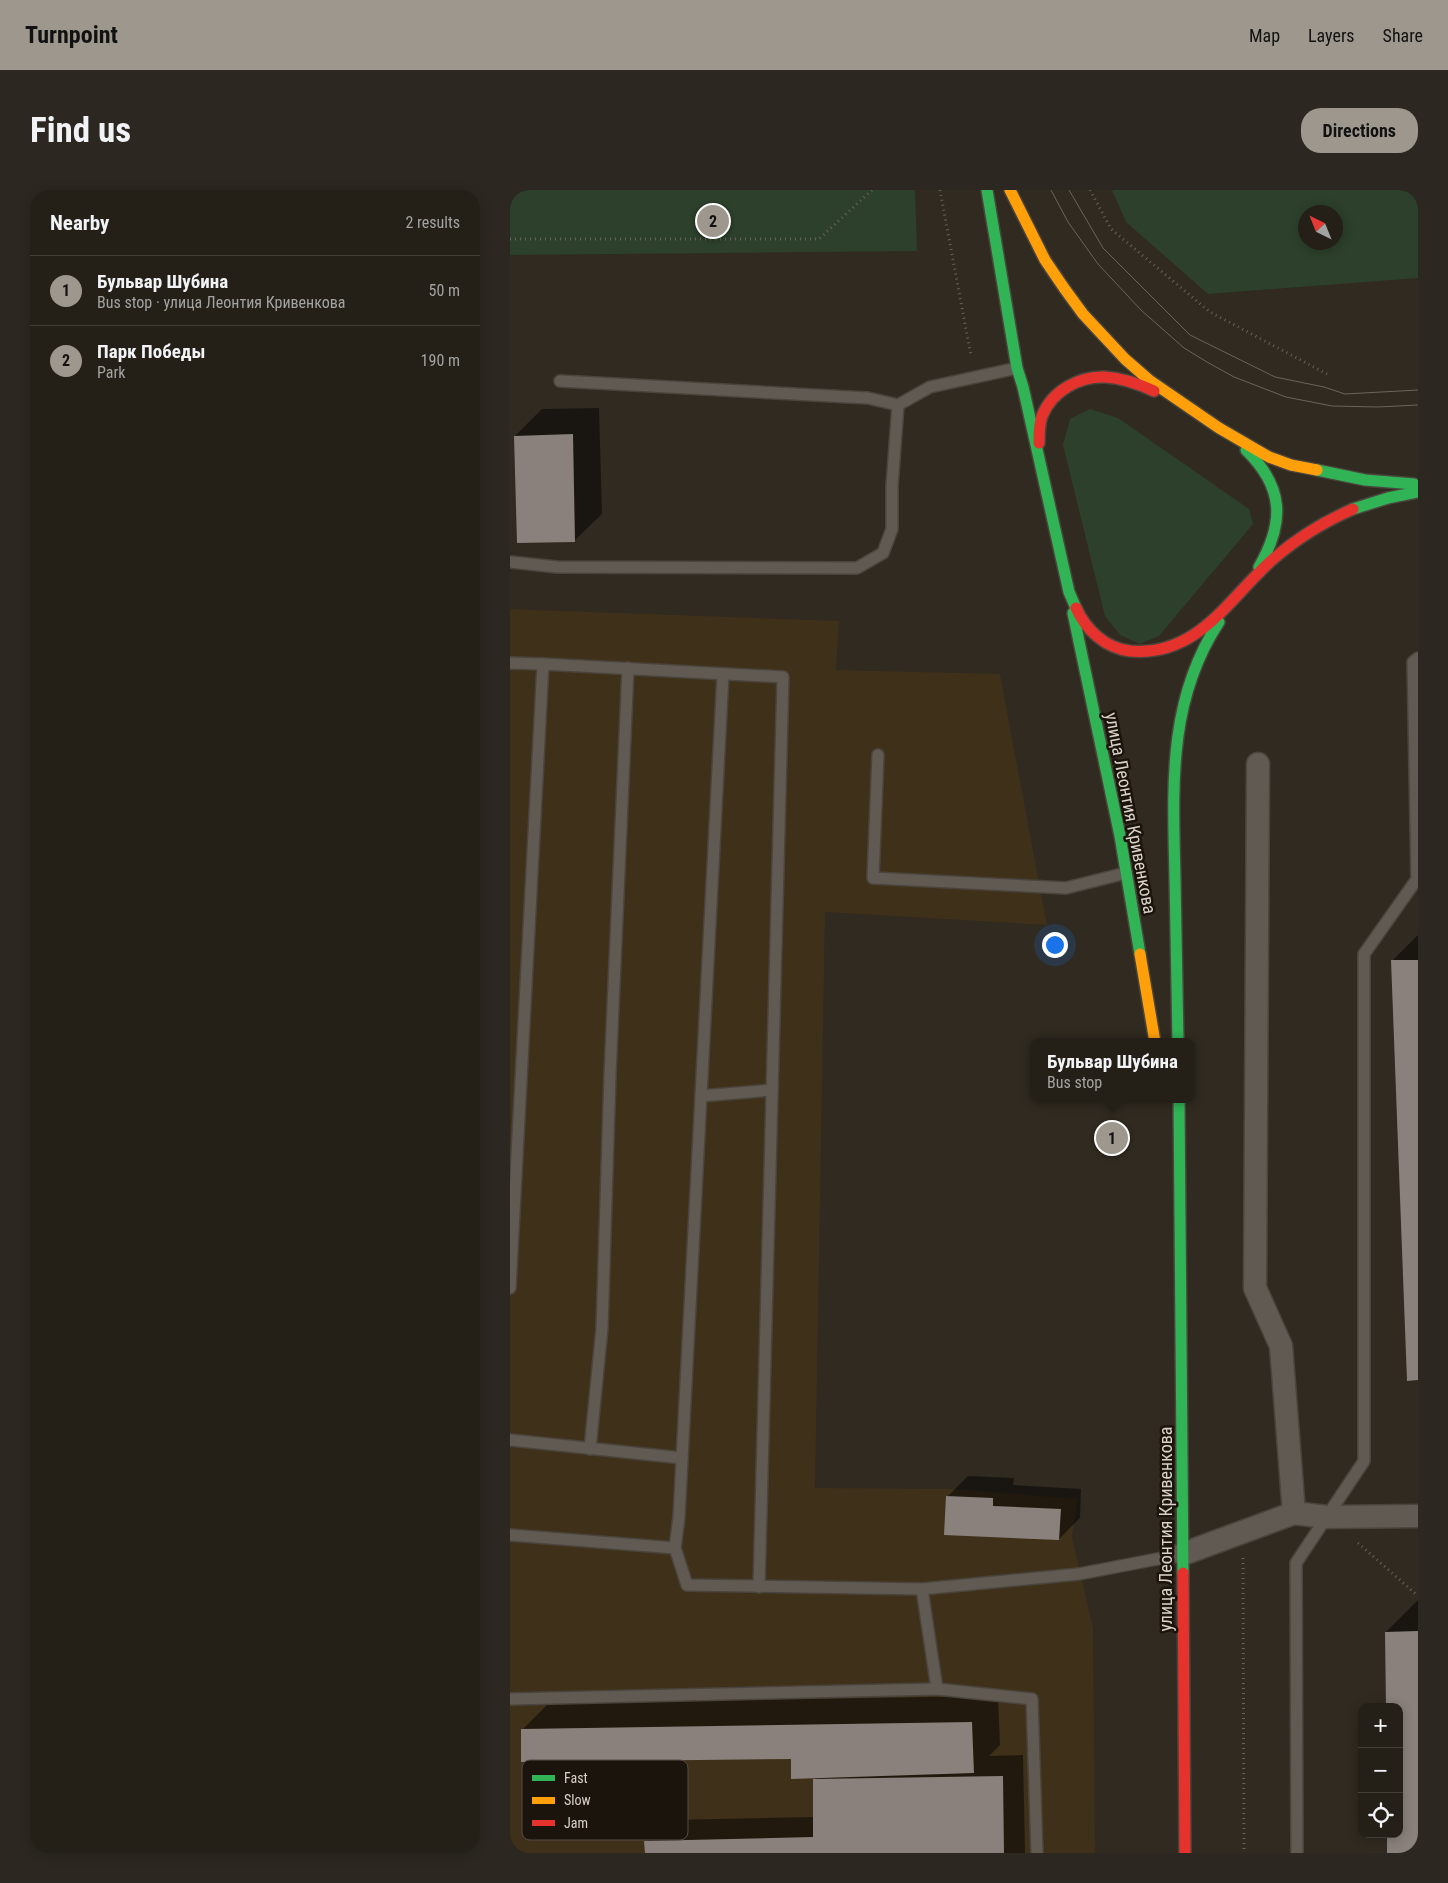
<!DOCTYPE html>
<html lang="en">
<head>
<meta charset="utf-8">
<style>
	:root { --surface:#242018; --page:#2c2821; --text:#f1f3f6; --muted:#a3a3a2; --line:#413e37; --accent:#9e978d }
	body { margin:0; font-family:"Roboto Condensed",sans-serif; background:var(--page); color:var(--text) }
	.controls { position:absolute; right:15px; bottom:15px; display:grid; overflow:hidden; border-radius:10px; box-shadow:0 2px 12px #0003 }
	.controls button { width:45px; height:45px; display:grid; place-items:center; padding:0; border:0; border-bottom:1px solid var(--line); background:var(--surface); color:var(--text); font:25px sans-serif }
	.compass { position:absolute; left:788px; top:15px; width:45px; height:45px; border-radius:50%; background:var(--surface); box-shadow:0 2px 12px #0003; rotate:317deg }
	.you { position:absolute; left:544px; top:754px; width:18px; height:18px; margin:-12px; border:4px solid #fff; border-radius:50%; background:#1a73e8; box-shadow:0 0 0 8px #1a73e833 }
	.badge { display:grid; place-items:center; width:32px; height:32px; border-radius:50%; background:var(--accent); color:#111; font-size:16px; font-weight:700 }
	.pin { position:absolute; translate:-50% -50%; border:2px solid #fff; box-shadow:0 1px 5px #0006 }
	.popup { position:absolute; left:520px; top:848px; width:165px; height:65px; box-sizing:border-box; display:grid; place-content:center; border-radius:10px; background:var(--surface); filter:drop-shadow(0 1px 4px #0005); font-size:16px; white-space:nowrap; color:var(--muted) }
	.popup b { font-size:19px; color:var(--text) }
	.popup::after { content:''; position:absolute; left:50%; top:100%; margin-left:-10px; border:10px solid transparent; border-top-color:var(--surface) }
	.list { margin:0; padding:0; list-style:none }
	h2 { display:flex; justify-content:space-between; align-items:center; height:65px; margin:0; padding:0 20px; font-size:21px }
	h2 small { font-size:16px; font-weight:400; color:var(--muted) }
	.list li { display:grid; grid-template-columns:32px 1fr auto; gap:15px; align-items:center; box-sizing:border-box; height:70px; padding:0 20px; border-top:1px solid var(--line) }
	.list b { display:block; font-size:19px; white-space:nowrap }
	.list p { margin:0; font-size:16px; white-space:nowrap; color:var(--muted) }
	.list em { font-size:16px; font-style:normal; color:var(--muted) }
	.icon { flex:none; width:28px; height:28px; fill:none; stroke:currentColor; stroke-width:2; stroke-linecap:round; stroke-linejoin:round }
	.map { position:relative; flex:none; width:908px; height:1663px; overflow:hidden; border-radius:20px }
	header { display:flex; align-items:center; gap:30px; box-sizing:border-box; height:70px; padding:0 25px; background:var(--accent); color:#111 }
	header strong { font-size:24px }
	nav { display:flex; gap:28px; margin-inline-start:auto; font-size:18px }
	.intro { display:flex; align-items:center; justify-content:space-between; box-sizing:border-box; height:120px; padding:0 30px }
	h1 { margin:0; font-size:35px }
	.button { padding:12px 22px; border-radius:20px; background:var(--accent); color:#111; font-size:18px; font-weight:700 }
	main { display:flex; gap:30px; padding:0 30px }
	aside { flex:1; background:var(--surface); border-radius:20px; box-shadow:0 2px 12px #0003 }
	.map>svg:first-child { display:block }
</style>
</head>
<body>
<header>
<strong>Turnpoint</strong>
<nav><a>Map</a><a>Layers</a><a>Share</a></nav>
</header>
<div class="intro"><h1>Find us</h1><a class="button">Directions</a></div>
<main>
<aside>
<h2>Nearby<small>2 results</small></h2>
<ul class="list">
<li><span class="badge">1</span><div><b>Бульвар Шубина</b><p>Bus stop · улица Леонтия Кривенкова</p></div><em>50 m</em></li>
<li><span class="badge">2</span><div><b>Парк Победы</b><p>Park</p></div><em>190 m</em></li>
</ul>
</aside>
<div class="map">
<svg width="908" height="1663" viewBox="0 0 908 1663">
	<rect width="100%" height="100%" fill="#302a20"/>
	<path fill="#3f3019" d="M0,419L329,431L326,480L490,484L537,735L315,722L305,1298L441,1299L567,1309L562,1347L583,1438L585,1663H0Z"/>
	<g fill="#2c402b" fill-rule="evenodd">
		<path d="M0,0H405L407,61L0,65Z"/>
		<path d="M602,0H908V88L698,104L616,32ZM826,22V52H796V22Z"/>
		<path d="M580,219L608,228L739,319L743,334L649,446L630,454L610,445L595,426L553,255L560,229Z"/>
	</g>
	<g fill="#0007">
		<path d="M89,218L92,324L65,350L5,246L32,219Z"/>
		<path d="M908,745V1189H898L882,771Z"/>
		<path d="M458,1286L504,1288L503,1295L571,1299L570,1328L549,1349L437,1307Z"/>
		<path d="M908,1410V1663H878L889,1644V1517L876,1442Z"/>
		<path d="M488,1506L490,1555L479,1566L513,1565L515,1663H136V1651L157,1630L304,1627V1590L307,1587L282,1568L12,1540L39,1513Z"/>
	</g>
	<g fill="#8a817c">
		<path d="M63,244L65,352L7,353L4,246Z"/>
		<path d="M881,770H908V1190L897,1191Z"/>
		<path d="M436,1306L483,1308V1316L551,1319L549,1350L434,1345Z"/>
		<path d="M908,1441V1663H877V1644H889V1517H876L875,1442Z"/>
		<path d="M462,1532L464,1583L281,1589V1569L11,1572V1539Z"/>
		<path d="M493,1586L494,1663H135L134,1651L303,1647V1589Z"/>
	</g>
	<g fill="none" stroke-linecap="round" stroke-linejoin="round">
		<defs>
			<g id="lane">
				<path d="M50,191L358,208L388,215L420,197L507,178"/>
				<path d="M0,372L47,377L347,378L373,363L382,339V296L388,215"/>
				<path d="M0,473L33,474"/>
				<path d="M368,565L363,688L556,698L616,683"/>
				<path d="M191,906L262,900"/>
				<path d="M0,1098L33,474L273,487L249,1397"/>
				<path d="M0,1250L172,1268"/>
				<path d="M80,1259L92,1138L100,885L118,478"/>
				<path d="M0,1345L165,1358L177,1395L412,1399L569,1384L673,1364"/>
				<path d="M165,1358L169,1327L213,484"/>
				<path d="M412,1399L427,1499L522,1509L527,1663"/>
				<path d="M0,1509L427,1499"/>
				<path d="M787,1663L786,1373L854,1271V764L907,689L903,472L908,468"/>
			</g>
			<g id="street">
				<path d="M748,574L745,1098L771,1156L784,1323"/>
				<path d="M673,1364L784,1323L817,1327L908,1326"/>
			</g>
			<g id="fast">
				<path d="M477,0L507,178L513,197L559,402L566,418"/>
				<path d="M736,260C774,297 775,332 749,377"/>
				<path d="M807,280L855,290L904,294"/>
				<path d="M843,319L878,308L908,302"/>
				<path d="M563,423L610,646L630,764"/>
				<path d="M668,852C667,798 666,743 665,689C663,598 657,511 709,432"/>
				<path d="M669,909L673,1383"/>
			</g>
			<g id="slow">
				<path d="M500,0L535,70L554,98L573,124L615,169L639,190L709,238L759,267L781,275L807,280"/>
				<path d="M630,764L645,852"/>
			</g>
			<g id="jam">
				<path d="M529,253C529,244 529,234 532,226C542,201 569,186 595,187C612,188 629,194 644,201"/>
				<path d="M566,418C576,440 595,458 620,461C688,467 718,409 762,370C786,349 813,332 843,319"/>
				<path d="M673,1383L675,1663"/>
			</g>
		</defs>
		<use href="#lane" stroke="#4a453c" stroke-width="14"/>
		<use href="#street" stroke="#4a453c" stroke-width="25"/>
		<use href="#fast" stroke="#4a453c" stroke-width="14"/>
		<use href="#slow" stroke="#4a453c" stroke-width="14"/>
		<use href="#jam" stroke="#4a453c" stroke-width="14"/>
		<g stroke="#67625c" stroke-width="3" stroke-dasharray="1 4" stroke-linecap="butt">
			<path d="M430,0L461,166"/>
			<path d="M580,0L601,39L700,122L817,184"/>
			<path d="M0,49H309L362,0"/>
			<path d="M848,1353L908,1406"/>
			<path d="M733,1368L734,1663"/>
		</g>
		<use href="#lane" stroke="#605a53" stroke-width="11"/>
		<use href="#street" stroke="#605a53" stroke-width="22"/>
		<use href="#fast" stroke="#30b455" stroke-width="11"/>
		<use href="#slow" stroke="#ff9f0a" stroke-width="11"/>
		<use href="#jam" stroke="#e5322d" stroke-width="11"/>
		<g stroke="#6a655d" stroke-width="1">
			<path d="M541,0L558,32L588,74L631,120L674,158L697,172L724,187L776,207L822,216L868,217L908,215"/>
			<path d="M559,0L593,58L680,145L765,187L814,197L835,204L908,200"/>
		</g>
	</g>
	<g text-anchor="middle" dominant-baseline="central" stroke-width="5" stroke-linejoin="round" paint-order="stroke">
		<g font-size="18" fill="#dad2c7" stroke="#1a140c">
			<text transform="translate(621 623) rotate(79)">улица Леонтия Кривенкова</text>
			<text transform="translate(655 1339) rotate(-90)">улица Леонтия Кривенкова</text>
		</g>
	</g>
	<rect x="12" y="1570" width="166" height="80" rx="8" fill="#1a140c" stroke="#544d44" stroke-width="1"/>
	<rect x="22" y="1585" width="23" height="6" fill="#30b455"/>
	<rect x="22" y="1607" width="23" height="7" fill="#ff9f0a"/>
	<rect x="22" y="1630" width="23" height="6" fill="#e5322d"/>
	<g font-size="14" fill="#dad2c7">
		<text x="54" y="1593">Fast</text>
		<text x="54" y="1615">Slow</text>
		<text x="54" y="1638">Jam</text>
	</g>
</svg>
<div class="controls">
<button>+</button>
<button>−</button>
<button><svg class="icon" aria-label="locate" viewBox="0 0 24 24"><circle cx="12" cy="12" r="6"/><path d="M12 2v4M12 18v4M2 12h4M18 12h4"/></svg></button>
</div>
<svg class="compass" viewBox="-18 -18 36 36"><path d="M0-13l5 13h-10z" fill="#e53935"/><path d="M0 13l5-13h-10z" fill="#a3a3a2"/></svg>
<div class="you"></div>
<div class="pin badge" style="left:602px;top:948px">1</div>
<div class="popup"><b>Бульвар Шубина</b>Bus stop</div>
<div class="pin badge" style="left:203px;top:31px">2</div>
</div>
</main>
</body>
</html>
